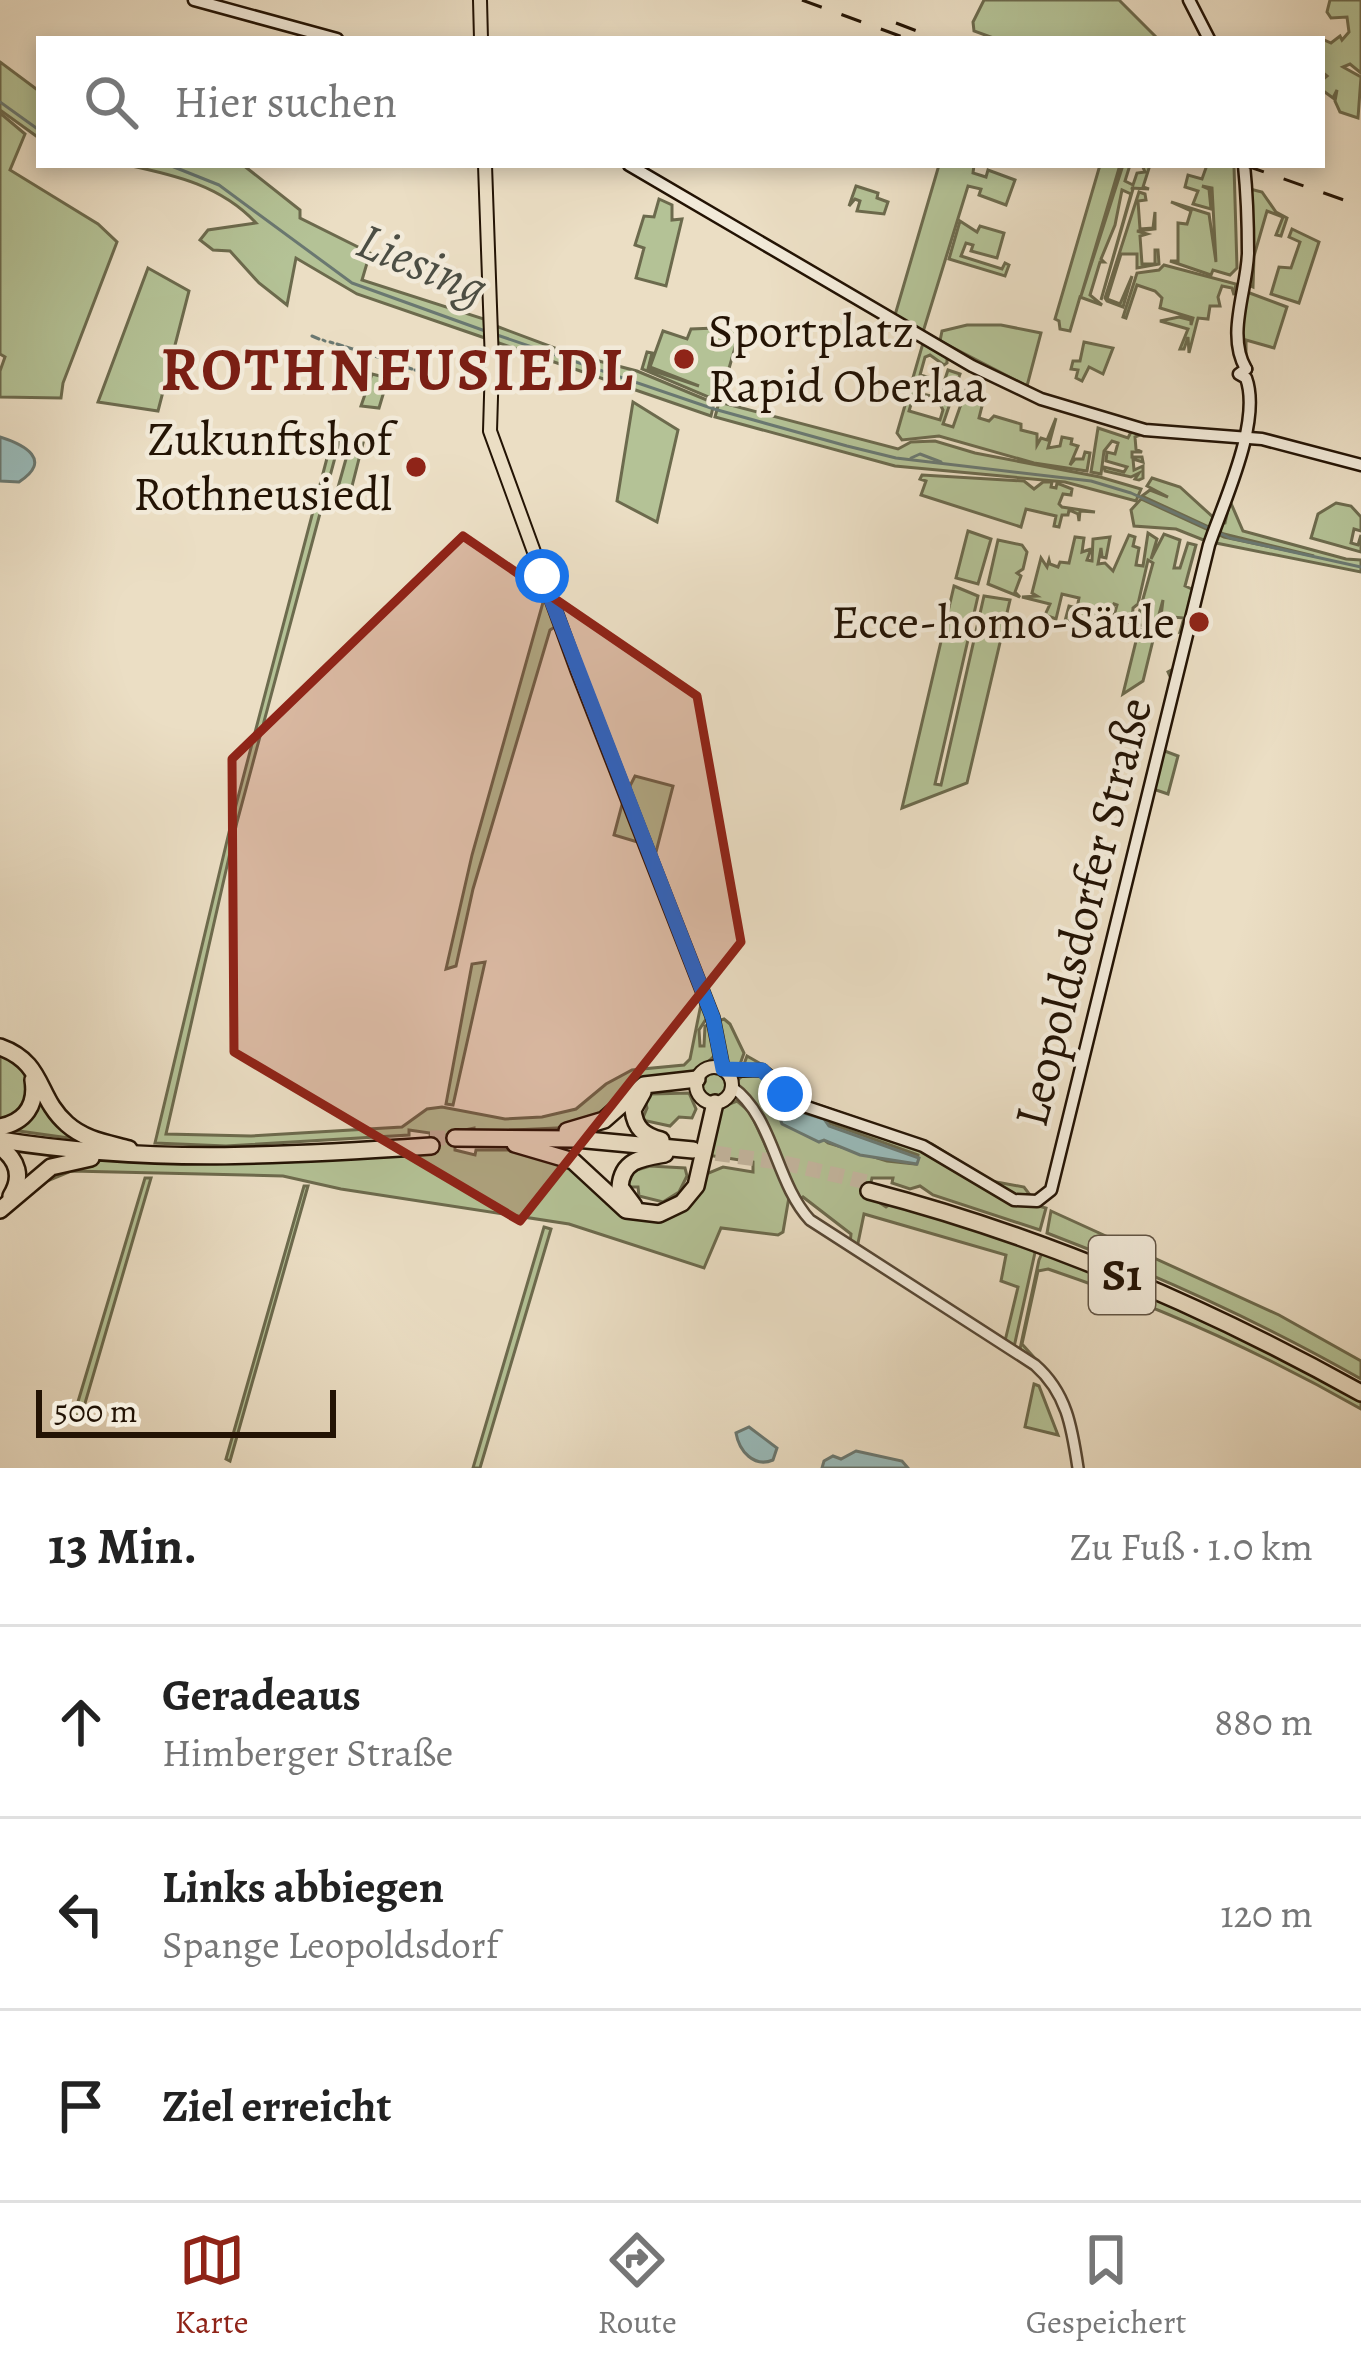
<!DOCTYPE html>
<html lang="de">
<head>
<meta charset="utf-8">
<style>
	:root { --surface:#fff; --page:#f6f6f6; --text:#222; --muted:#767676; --line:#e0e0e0; --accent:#8f2418 }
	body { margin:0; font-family:Alegreya,serif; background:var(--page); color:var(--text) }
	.scale { position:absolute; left:36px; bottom:30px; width:300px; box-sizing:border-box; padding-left:12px; border:6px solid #231304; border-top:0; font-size:33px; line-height:42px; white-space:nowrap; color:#231304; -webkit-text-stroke:9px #f2ead9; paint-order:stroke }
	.stop { position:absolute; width:36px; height:36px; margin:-27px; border:9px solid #1a73e8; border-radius:50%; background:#fff }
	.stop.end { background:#1a73e8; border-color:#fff; box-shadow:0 3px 12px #0008 }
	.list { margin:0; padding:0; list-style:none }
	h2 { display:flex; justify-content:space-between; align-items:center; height:156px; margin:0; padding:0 48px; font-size:51px }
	h2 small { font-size:39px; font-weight:400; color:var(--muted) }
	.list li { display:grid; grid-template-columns:78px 1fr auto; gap:36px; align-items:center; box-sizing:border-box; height:192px; padding:0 48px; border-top:3px solid var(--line) }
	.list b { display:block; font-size:45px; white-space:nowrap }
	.list p { margin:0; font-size:39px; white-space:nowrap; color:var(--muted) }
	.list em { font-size:39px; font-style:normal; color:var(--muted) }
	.icon { flex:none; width:66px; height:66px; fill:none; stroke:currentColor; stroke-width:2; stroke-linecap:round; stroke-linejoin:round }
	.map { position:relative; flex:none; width:1361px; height:1468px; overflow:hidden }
	.search { position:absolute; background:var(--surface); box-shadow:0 6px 18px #0003; left:36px; right:36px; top:36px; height:132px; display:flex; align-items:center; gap:30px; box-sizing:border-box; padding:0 42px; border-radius:0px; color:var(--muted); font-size:45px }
	.sheet { height:732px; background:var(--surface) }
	nav { display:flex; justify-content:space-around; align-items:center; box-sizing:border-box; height:168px; border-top:3px solid var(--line); background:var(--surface); font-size:33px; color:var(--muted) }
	nav a { display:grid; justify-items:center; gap:6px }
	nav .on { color:var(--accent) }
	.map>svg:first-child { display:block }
</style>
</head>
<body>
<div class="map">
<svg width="1361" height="1468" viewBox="0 0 1361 1468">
	<rect width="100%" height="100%" fill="#ebdec4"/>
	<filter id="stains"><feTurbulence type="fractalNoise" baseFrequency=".00167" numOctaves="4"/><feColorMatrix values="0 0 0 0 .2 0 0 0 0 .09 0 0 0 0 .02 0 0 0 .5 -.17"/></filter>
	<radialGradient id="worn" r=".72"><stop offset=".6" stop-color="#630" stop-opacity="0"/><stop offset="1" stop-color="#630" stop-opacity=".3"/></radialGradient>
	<g fill="#b4c296" stroke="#6c6a4d" stroke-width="3" fill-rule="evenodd">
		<path d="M984,0H1119L1158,39H996L974,31L973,22Z"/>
		<path d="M1330,0H1361V73L1350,64L1343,67L1361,77L1358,118L1340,112L1335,101L1337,90L1333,98L1322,90V80L1327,76L1322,72V39L1331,43L1340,36L1342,40L1349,32L1347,17L1331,18L1327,12Z"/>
		<path d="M0,62L39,91V138L0,110Z"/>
		<path d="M0,113L25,134L10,170L98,224L117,242L63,383L61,398L0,397V371L5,357L0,354Z"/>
		<path d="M127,165H243L300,210V218L370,253L362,280L484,319L485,338L357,294L296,258L287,305L259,283L230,251L213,250L200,240L208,230L256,223C222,186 175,175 127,165Z"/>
		<path d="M939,165H974L973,173L986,177L988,170L1015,180L1006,205L979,195L981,189L968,186L923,332L895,315Z"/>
		<path d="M1100,165H1120L1081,296L1123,165H1130L1125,181L1133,185L1137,173L1145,172L1142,165H1150L1143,187L1149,189L1131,188L1133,189L1101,300L1131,194L1122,190L1115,225L1101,259L1104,262H1100L1090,295L1102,305L1080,297L1070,331L1060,329L1059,321L1055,319Z"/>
		<path d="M1207,165L1234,166L1237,268L1230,275L1213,270L1211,275L1170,261H1178V223L1187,224L1191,211L1171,202L1209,214L1216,262L1212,188L1202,186L1209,189L1211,209L1193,204L1198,191L1185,187L1188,175L1202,179Z"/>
		<path d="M856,186L878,193L877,198L888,202L884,214L857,211L860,201L855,199L849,206Z"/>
		<path d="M1250,189L1262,192L1276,212L1287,218L1281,236L1276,235L1283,217L1267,211L1254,256L1253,287L1248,285Z"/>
		<path d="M1139,192L1145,194L1146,200L1138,201L1140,229L1153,228L1155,212V229L1137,231L1147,234L1140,236L1142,264H1155V250H1158L1159,264L1137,268V254H1121L1107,299L1120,304L1132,276L1123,307L1107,301L1105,298Z"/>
		<path d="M659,199L672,205V220L682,219L666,286L636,278L644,248L635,245L644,216L654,217Z"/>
		<path d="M960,221L977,232L980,226L1004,233L997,258L971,251L973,245L966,243L961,256L1002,269L1005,263L1009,265L1005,276L949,259Z"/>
		<path d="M1292,229L1319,242L1299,303L1271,294L1279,267L1291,268L1300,242L1289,237Z"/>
		<path d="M1164,265L1236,284L1234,295L1232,288L1222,286L1218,297L1220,306H1210L1208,319L1198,318L1189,353L1188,337L1184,349H1180L1188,329L1160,321L1179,317L1191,320V325L1193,318L1160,308L1162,298L1155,291L1137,285L1126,318L1123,317L1137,273L1159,270Z"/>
		<path d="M148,268L189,291L158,411L98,402Z"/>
		<path d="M1247,292L1287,307L1274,348L1246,340V360L1241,330Z"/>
		<path d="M967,325H1001L1041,333L1027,386L940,341L942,331Z"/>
		<path d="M496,326L568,353L637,371L714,403L711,416L496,342Z"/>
		<path d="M741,327L721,396L713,399L642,369L647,352L652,353L648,369L699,386L650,367L663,331L687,339L691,329Z"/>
		<path d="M1084,342L1113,348L1103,374L1089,367L1082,381L1076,378L1078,370L1071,369L1073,361H1080Z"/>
		<path d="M923,343L947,358V363L944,365L930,355L925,357L920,375L942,381L938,386L918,381L909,411L940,420L943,410L938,400L918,393L944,399L942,388L948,370L960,374L943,424L953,427L966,390L984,398L979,418L989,421L994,416L1021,424V430L1037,434V445L1041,438L1047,440L1056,418L1048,448L1060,446L1062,437L1072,439L1071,444L1078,446L1070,465L1075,459H1083L1085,452L1090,453L1087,471L1034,463L939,436L902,440L897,433Z"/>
		<path d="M372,374L388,378L379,408L361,406Z"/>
		<path d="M633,402L678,430L657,522L617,501Z"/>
		<path d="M719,402L898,449L911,442L935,441L975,453L1100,477L1141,489L1136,501L1065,482L895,466L715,417Z"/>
		<path d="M1098,428L1128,438L1131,432L1142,434L1135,437L1136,449L1142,452H1132V457H1142L1143,462L1133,459L1134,470L1143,466V478L1139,480L1135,479L1139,473L1131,477L1105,471L1104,467L1124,472L1127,467L1106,461L1107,452L1115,454L1118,443L1112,441L1104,451L1101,474L1091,472Z"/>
		<path d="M332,439H340L237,822L166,1134L251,1136L402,1127L427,1109L442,1107L505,1119L542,1117L576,1109L606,1084L632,1070L684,1065L690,1059L701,1004L641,843L614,835L623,801L555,627L550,630L473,889L456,966L446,969L472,855L544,599L543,590L629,788L635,776L673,786L655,856L708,1016L699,1030L700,1046H704L705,1026L710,1024L715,1055L694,1076L659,1078L578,1127L474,1132V1128L455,1132V1150L475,1155L476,1150H519L564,1159L606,1196L666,1215L704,1166L709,1173L723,1167L753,1172V1162L707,1155L717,1109L737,1101L750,1112L789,1197L783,1232L778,1235L721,1228L704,1268L569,1224L341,1189L283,1176L71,1171L47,1181L9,1212L44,1175L88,1160L288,1162L410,1153L411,1157L431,1151L430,1133L409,1130V1135L226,1146L155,1143L231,824Z"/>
		<path d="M351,441L363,443L350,494L337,491Z"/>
		<path d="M922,475L1024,481L1034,489L1043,482H1052L1051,487L1056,488L1057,483L1072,489L1071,495L1063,494L1059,504L1062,507L1095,512L1080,511L1079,521L1078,514L1069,510L1068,515H1062L1059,527L1054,526L1056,516L1026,509L1021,527L921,495L926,481L920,479Z"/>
		<path d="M1152,478L1180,487L1214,518L1212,525L1225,523L1230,501L1243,531L1346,559L1361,560V572L1206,541L1176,529L1134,526L1131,510L1141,499L1224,537L1314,556L1224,534L1142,496L1150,490L1168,497L1147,486Z"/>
		<path d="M1336,503L1351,506L1361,517V531L1354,529L1351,543L1358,545L1361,535V552L1311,538L1318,514Z"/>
		<path d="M968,531L991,539L978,584L956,578Z"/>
		<path d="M1148,533L1157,539L1151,559L1164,534L1180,540L1174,568H1180L1188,543L1196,545L1185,586L1194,590L1184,631L1180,632L1184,618L1161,616L1163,600L1155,629L1152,622L1150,627L1136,624L1153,563L1148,560L1138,604L1133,608L1132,623L1113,619L1117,605L1114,604L1108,620L1065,621L1069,606L1077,608L1079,598L1062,594L1056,619L1045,615L1050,604L1022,597L1037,596L1032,593L1041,558L1047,567L1049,560L1050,564L1058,567L1060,562L1069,563L1075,537L1084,538L1082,552L1091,549L1087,560L1092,561L1093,539L1110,537L1106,558L1102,557L1101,548L1098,564L1105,563L1113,571L1129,535L1135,537L1133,546L1139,548L1136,565L1143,566Z"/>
		<path d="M998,540L1022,545L1027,552L1023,569L1017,573L1021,576L1015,592L1020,597L988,584Z"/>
		<path d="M954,586L978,596L935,784L941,785L984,596L1010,600L967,783L902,808Z"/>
		<path d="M1139,629L1155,632L1143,681L1123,694Z"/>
		<path d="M1175,668L1162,750L1178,756L1168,794L1153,789L1172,681L1168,672Z"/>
		<path d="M485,962L453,1105L446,1104L472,964Z"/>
		<path d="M724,1019L730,1024L744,1053L739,1067L725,1066L718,1021Z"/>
		<path d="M0,1055C24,1066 30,1078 30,1103L0,1124Z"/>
		<path d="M747,1056L770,1069L807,1101L932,1144L991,1181L1024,1187L1030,1195L1019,1197L941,1152L797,1099L758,1066L743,1067Z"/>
		<circle cx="714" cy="1085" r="14"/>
		<path d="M745,1073H759L780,1092L921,1147L1002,1196L1046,1208L1040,1230L933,1195L920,1186L910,1189L892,1183L893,1178H872L868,1195L886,1207L890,1204L905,1208L1036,1248L1014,1347L1005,1341L1018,1287L1001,1281L1006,1255L864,1214L857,1248L850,1244L851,1234L803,1197L799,1200L736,1082ZM781,1106L918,1155L916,1164L887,1161L828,1143Z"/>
		<path d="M38,1090L83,1140L12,1130Z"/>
		<path d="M689,1093L696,1109L692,1118L679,1117L670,1126L642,1120L647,1108L645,1099L651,1094Z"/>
		<path d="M650,1166L685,1168L687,1176L679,1192L663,1202L639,1196L638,1187H628L630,1172Z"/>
		<path d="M145,1178H151L81,1417L74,1415Z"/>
		<path d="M304,1186H308L230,1461L226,1459Z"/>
		<path d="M1051,1211L1279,1315L1361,1361V1379C1261,1322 1155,1274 1047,1233Z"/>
		<path d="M544,1227L551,1229L480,1468H473Z"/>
		<path d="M1043,1251L1180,1306L1361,1400V1409C1261,1352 1158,1306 1048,1269L1038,1271L1022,1344L1057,1383L1020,1349L1039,1260Z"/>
		<path d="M1034,1384L1039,1386L1058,1435L1025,1427Z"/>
	</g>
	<g fill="#99bbba" stroke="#6a7871" stroke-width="3">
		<path d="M0,437C25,445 53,460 19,482L0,481Z"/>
		<path d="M781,1106L824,1119L829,1126L919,1158L917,1164L860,1155L824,1140L819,1142L782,1124L777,1111Z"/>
		<path d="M749,1427L777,1448L773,1460C754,1468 739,1451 736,1433Z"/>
		<path d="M856,1451L902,1461L908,1468H822L824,1461L833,1456L841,1459Z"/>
	</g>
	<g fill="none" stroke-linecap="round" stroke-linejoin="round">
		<g stroke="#6a7871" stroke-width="3">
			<path d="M0,102L39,130"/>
			<path d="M169,165L219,185L352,283L488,332"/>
			<path d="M497,335L714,409L847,446L896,458L1091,481L1131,493L1230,538L1361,567"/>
			<path d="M312,336L319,339"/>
			<path d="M323,340L325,341"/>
			<path d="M330,342L333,343"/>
			<path d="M337,344L343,346"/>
			<path d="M346,347L356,350"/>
			<path d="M361,352L381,358"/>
			<path d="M392,362L393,363"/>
			<path d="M399,365L412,369"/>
			<path d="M415,370L419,371"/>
			<path d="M425,373L428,374"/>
			<path d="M911,458L920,454L941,462"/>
		</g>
		<g stroke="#c3b59e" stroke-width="15" stroke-dasharray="15 8" stroke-linecap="butt">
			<path d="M430,1138H455"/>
			<path d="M693,1150L784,1163L871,1183"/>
		</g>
		<defs>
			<path id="tertiary" d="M732,1087C774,1117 775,1182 810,1220L1035,1365C1067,1393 1072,1428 1078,1468"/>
			<g id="secondary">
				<path d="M194,0L337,39"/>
				<path d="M1189,0L1209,39"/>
				<path d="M629,165L972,366L1041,399L1145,430L1262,439L1361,465"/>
				<path d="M1244,165C1247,194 1248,224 1248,253C1247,290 1226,335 1246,369"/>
				<path d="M725,1071L762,1070L798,1104L923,1146L1014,1200L1037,1201L1051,1190L1209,545C1223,503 1262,422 1246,378L1239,374L1246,369"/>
			</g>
			<g id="primary">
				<path d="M480,0L481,39"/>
				<path d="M485,165L492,363L490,431L577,670L713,1018L723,1069"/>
				<circle cx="714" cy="1085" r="18"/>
			</g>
			<g id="motorway">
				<path d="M0,1047C45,1063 36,1097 67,1124C85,1140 107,1143 129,1149"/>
				<path d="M643,1092L633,1110C635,1128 644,1136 661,1140"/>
				<path d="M0,1127C25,1122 37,1105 33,1080"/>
				<path d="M567,1131L604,1120L644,1085L697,1079"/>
				<path d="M455,1138L576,1139L693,1150"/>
				<path d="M0,1140C150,1164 281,1156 431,1146"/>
				<path d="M515,1144L573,1161L626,1210L659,1214L682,1203L696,1186L715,1103"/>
				<path d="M0,1147C18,1160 23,1177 11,1196"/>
				<path d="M869,1191C1042,1236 1205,1306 1361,1393"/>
				<path d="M634,1206L620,1187C622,1160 641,1158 665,1154"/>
				<path d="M0,1210L51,1167L91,1158"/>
			</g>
		</defs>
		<use href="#tertiary" stroke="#554634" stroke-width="14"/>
		<use href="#secondary" stroke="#231304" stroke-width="15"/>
		<use href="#primary" stroke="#231304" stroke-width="16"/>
		<use href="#motorway" stroke="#231304" stroke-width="20"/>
		<use href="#tertiary" stroke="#f2ead9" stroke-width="9"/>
		<use href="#secondary" stroke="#f2ead9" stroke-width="10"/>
		<use href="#primary" stroke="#ebdec4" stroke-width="12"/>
		<use href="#motorway" stroke="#ebdec4" stroke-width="15"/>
		<g stroke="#231304" stroke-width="3" stroke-dasharray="21 21" stroke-linecap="butt">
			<path d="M802,0L908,39"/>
			<path d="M896,23L938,39"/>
			<path d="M1244,165L1361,206"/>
		</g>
	</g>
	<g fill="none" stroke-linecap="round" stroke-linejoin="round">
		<path stroke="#1a73e8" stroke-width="15" d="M542,576L713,1018L723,1069L762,1070L785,1094"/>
	</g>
	<path fill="#8f2418" fill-opacity="0.2" stroke="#8f2418" stroke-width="9" stroke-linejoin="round" d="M463,536L697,696L741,942L520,1221L234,1052L232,759Z"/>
	<g fill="#8f2418" stroke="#f2ead9" stroke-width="4.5">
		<circle cx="684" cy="359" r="12"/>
		<circle cx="416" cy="467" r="12"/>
		<circle cx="1199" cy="622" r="12"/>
	</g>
	<g text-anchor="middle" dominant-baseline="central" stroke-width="9" stroke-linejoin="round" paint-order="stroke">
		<rect fill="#f2ead9" stroke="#615444" stroke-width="3" x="1089" y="1236" width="66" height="78" rx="9"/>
		<g font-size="45" font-weight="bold" fill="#231304">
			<text x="1122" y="1275">S1</text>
		</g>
		<g font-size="48" fill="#231304" stroke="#f2ead9" text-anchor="end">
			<text x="708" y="331" text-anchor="start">Sportplatz<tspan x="708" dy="55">Rapid Oberlaa</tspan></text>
			<text x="392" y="439">Zukunftshof<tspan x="392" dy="55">Rothneusiedl</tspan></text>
			<text x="1175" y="622">Ecce-homo-Säule</text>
		</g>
		<g font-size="48" fill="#231304" stroke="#f2ead9">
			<text transform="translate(1083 912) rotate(-76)">Leopoldsdorfer Straße</text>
		</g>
		<g font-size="51" font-style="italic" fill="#4c4e44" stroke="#f2ead9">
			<text transform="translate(422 264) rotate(23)">Liesing</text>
		</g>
		<g font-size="60" font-weight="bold" letter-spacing="3" fill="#7a1f14" stroke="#f2ead9">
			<text x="398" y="370">ROTHNEUSIEDL</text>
		</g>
	</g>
	<rect width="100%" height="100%" filter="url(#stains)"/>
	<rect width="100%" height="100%" fill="url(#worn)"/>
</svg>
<div class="scale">500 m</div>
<div class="stop" style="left:542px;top:576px"></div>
<div class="stop end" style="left:785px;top:1094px"></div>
<div class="search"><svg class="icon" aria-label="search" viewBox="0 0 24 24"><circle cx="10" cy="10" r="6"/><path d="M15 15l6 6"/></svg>Hier suchen</div>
</div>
<section class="sheet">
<h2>13 Min.<small>Zu Fuß · 1.0 km</small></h2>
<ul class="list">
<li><svg class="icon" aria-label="ahead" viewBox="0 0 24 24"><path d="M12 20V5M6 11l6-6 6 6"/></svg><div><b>Geradeaus</b><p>Himberger Straße</p></div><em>880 m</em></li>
<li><svg class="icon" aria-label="left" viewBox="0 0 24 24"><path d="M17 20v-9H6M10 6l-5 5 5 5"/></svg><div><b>Links abbiegen</b><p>Spange Leopoldsdorf</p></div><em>120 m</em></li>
<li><svg class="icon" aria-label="arrive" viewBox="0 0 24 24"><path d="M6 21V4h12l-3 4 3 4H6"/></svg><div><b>Ziel erreicht</b></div></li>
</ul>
</section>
<nav>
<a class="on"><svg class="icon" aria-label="map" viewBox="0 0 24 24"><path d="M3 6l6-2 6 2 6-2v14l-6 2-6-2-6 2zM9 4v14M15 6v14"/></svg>Karte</a>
<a><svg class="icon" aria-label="directions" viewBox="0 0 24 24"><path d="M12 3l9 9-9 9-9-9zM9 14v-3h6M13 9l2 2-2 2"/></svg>Route</a>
<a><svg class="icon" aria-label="saved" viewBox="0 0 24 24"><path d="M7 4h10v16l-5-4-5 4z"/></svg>Gespeichert</a>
</nav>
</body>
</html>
